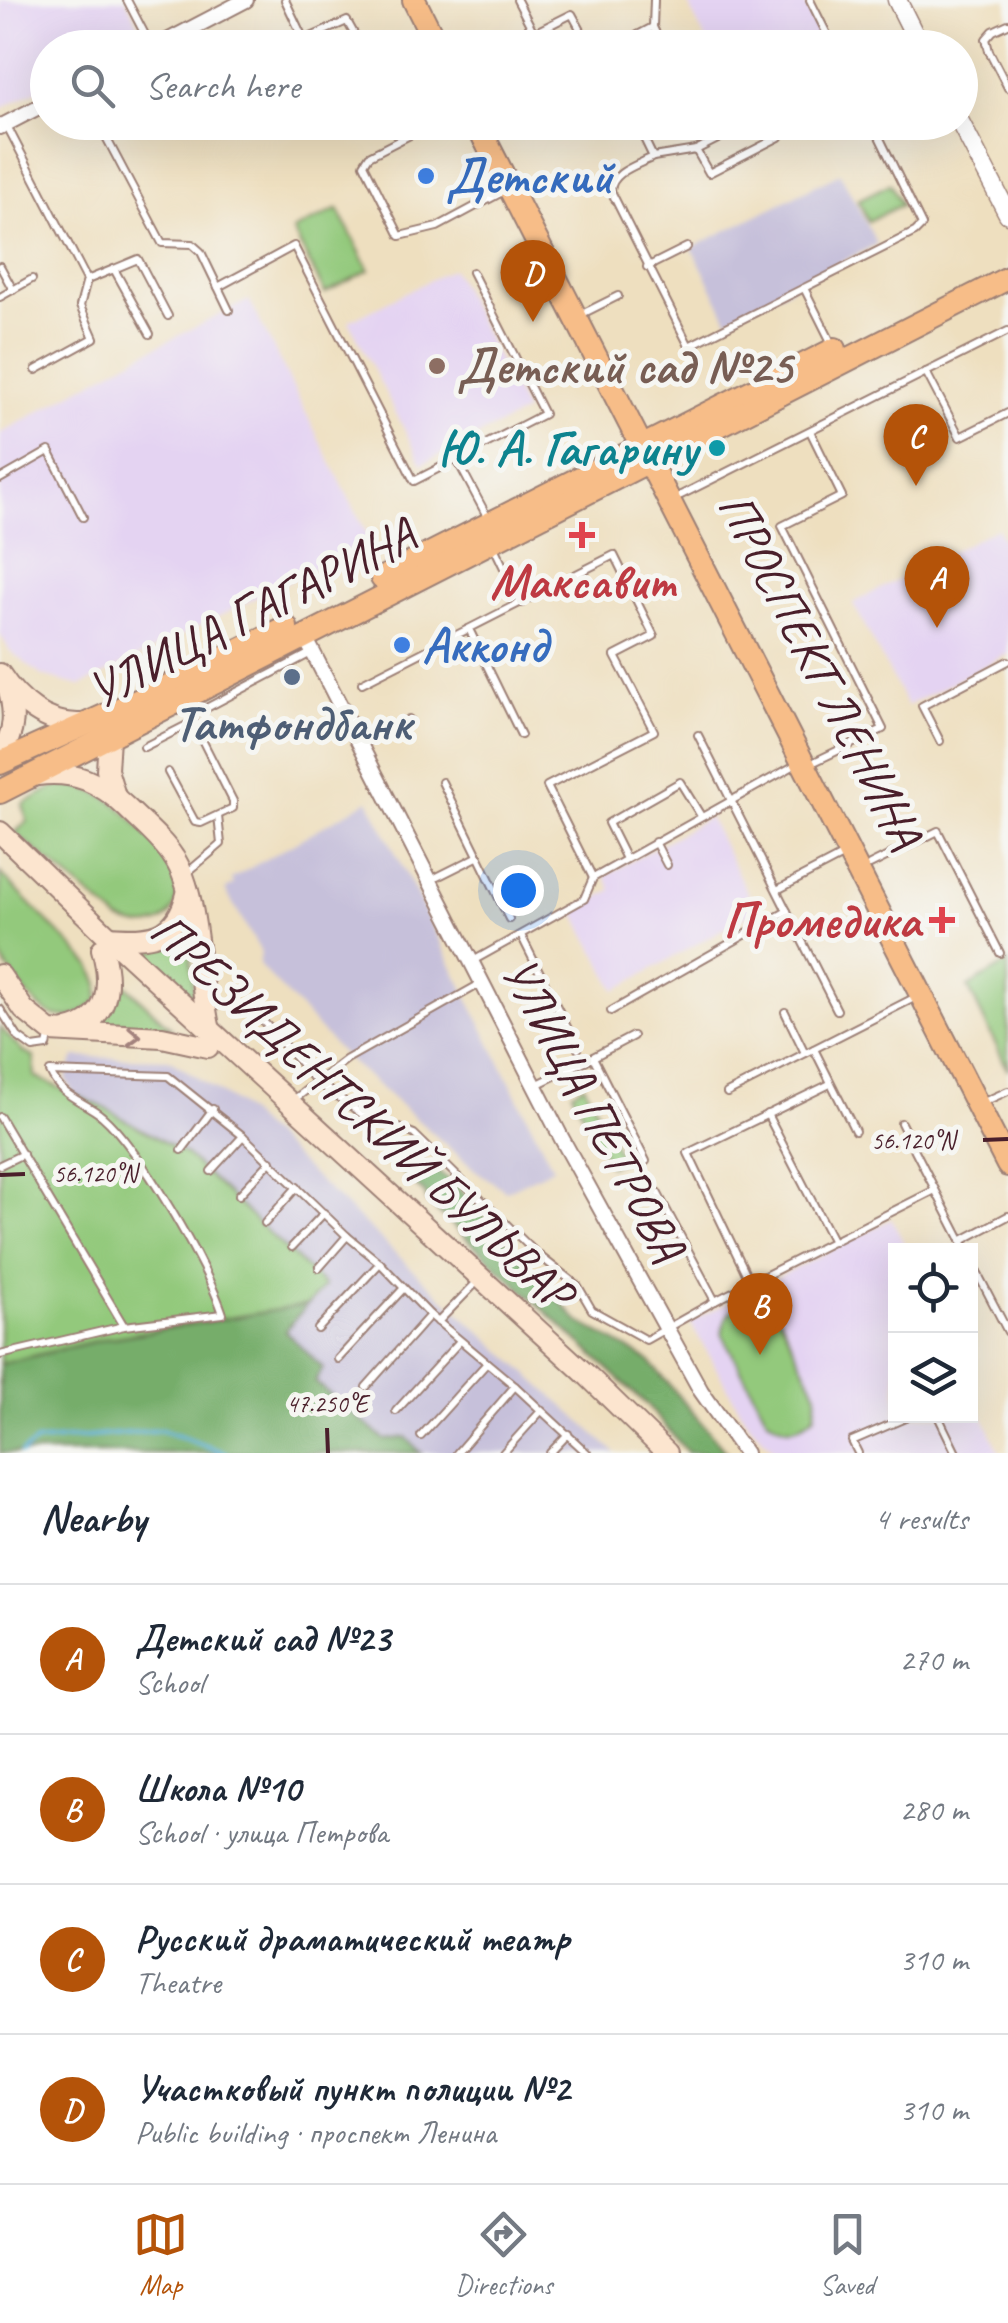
<!DOCTYPE html>
<html lang="en">
<head>
<meta charset="utf-8">
<style>
	:root { --surface:#fff; --page:#f2f2f3; --text:#1f2937; --muted:#747a83; --line:#e0e1e3; --accent:#b45309 }
	body { margin:0; font-family:Caveat,sans-serif; background:var(--page); color:var(--text) }
	.controls { position:absolute; right:30px; bottom:30px; display:grid; overflow:hidden; border-radius:0px; box-shadow:0 10px 40px #0002 }
	.controls button { width:90px; height:90px; display:grid; place-items:center; padding:0; border:0; border-bottom:2px solid var(--line); background:var(--surface); color:var(--text); font:50px sans-serif }
	.you { position:absolute; left:518px; top:890px; width:35px; height:35px; margin:-25px; border:8px solid #fff; border-radius:50%; background:#1a73e8; box-shadow:0 0 0 15px #1a73e833 }
	.badge { display:grid; place-items:center; width:65px; height:65px; border-radius:50%; background:var(--accent); color:#fff; font-size:32px; font-weight:700 }
	.pin { position:absolute; translate:-50% -82px; filter:drop-shadow(0 2px 5px #0008) }
	.pin::after { content:''; position:absolute; top:52px; width:35px; height:30px; background:inherit; clip-path:polygon(0 0,100% 0,50% 100%) }
	.list { margin:0; padding:0; list-style:none }
	h2 { display:flex; justify-content:space-between; align-items:center; height:130px; margin:0; padding:0 40px; font-size:42px }
	h2 small { font-size:32px; font-weight:400; color:var(--muted) }
	.list li { display:grid; grid-template-columns:65px 1fr auto; gap:30px; align-items:center; box-sizing:border-box; height:150px; padding:0 40px; border-top:2px solid var(--line) }
	.list b { display:block; font-size:38px; white-space:nowrap }
	.list p { margin:0; font-size:32px; white-space:nowrap; color:var(--muted) }
	.list em { font-size:32px; font-style:normal; color:var(--muted) }
	.icon { flex:none; width:55px; height:55px; fill:none; stroke:currentColor; stroke-width:2; stroke-linecap:round; stroke-linejoin:round }
	.map { position:relative; flex:none; width:1008px; height:1453px; overflow:hidden }
	.search { position:absolute; background:var(--surface); box-shadow:0 10px 40px #0002; left:30px; right:30px; top:30px; height:110px; display:flex; align-items:center; gap:25px; box-sizing:border-box; padding:0 35px; border-radius:55px; color:var(--muted); font-size:38px }
	.sheet { height:730px; background:var(--surface) }
	nav { display:flex; justify-content:space-around; align-items:center; box-sizing:border-box; height:140px; border-top:2px solid var(--line); background:var(--surface); font-size:28px; color:var(--muted) }
	nav a { display:grid; justify-items:center; gap:5px }
	nav .on { color:var(--accent) }
	.map>svg:first-child { display:block }
</style>
</head>
<body>
<div class="map">
<svg width="1008" height="1453" viewBox="0 0 1008 1453">
	<rect width="100%" height="100%" fill="#f6f6f2"/>
	<filter id="ink" filterUnits="userSpaceOnUse"><feTurbulence type="fractalNoise" baseFrequency=".01" numOctaves="2"/><feDisplacementMap in="SourceGraphic" scale="20" xChannelSelector="R" yChannelSelector="G"/><feConvolveMatrix kernelMatrix="1 2 1 2 8 2 1 2 1" color-interpolation-filters="sRGB"/></filter>
	<filter id="wash" filterUnits="userSpaceOnUse"><feTurbulence type="fractalNoise" baseFrequency=".0048" numOctaves="4" result="noise"/><feDisplacementMap in="SourceGraphic" scale="40" xChannelSelector="R" yChannelSelector="G"/><feGaussianBlur stdDeviation="2.25" result="paint"/><feColorMatrix in="noise" values="0 0 0 0 0 0 0 0 0 0 0 0 0 0 0 0 0 1.4 0 .05"/><feComposite in="paint" operator="in"/></filter>
	<g filter="url(#wash)">
		<rect width="100%" height="100%" fill="#eedfbf"/>
		<g fill="#e4d3f2">
			<path d="M0,0H126L144,35L120,47L48,48L47,85L0,109Z"/>
			<path d="M686,0H803L826,47H709Z"/>
			<path d="M452,269L525,412L422,464L349,321Z"/>
			<path d="M249,300L370,540L81,686L42,676L10,651L0,634V434L127,362Z"/>
			<path d="M997,528L1008,548V654L907,706L853,603Z"/>
			<path d="M709,817L756,910L616,990L574,911L612,890L605,876Z"/>
			<path d="M892,1219L907,1250H896V1416H970L971,1389L1000,1453H777L746,1420L690,1322Z"/>
		</g>
		<g fill="#c6c0da">
			<path d="M840,173L877,244L728,319L692,248Z"/>
			<path d="M369,800L553,1168L506,1191L475,1170L347,1059L259,965L261,952L225,890L234,884L231,879Z"/>
			<path d="M74,1057L169,1059L237,1104L442,1297L616,1453H421L406,1437L385,1441L315,1381L322,1368L285,1331L324,1285L185,1154L73,1093L66,1079Z"/>
		</g>
		<g fill="#93c97b" stroke="#6e7453" stroke-width="2.5">
			<path d="M890,184L901,205L868,221L858,200Z"/>
			<path d="M338,209L369,270L325,293L293,231Z"/>
			<path d="M77,785C88,790 102,794 112,801C127,812 156,843 166,858C193,900 169,941 119,920L15,833L27,821L23,804L56,786Z"/>
			<path d="M0,873L91,966L99,984L98,1000C63,1035 39,1012 16,980C10,972 1,962 0,953C0,928 0,899 0,873Z"/>
			<path d="M187,916L195,1007L132,947C160,944 172,940 187,916Z"/>
			<path d="M1008,963V1070L968,987Z"/>
			<path d="M117,977L171,1028L95,1029L114,1002Z"/>
			<path d="M0,1027L23,1052L34,1057L35,1077L105,1108L185,1154L325,1286L307,1305L105,1339L0,1364Z"/>
			<path d="M584,1085L622,1160L609,1166L572,1092Z"/>
			<path d="M747,1300L763,1301L774,1307L817,1393L815,1415C798,1431 786,1433 767,1418L722,1334C725,1315 730,1309 747,1300Z"/>
		</g>
		<g fill="#76ad6b" stroke="#60664b" stroke-width="2.5">
			<path d="M421,1161L453,1182L578,1321L648,1360L727,1453H688L645,1403L426,1201V1195L402,1172Z"/>
			<path d="M307,1305L285,1331L323,1368L315,1382L385,1440L406,1437L421,1453H0V1364L105,1339Z"/>
		</g>
		<g fill="none" stroke-linecap="round" stroke-linejoin="round">
			<path stroke="#5aafd6" stroke-width="4" d="M21,1453L36,1442L161,1430L226,1453"/>
		</g>
	</g>
	<g filter="url(#ink)">
		<g fill="none" stroke-linecap="round" stroke-linejoin="round">
			<defs>
				<g id="service">
					<path d="M127,0L152,48"/>
					<path d="M285,0L304,40L347,21L362,48"/>
					<path d="M517,0L534,33L572,14L585,38"/>
					<path d="M810,0L834,48"/>
					<path d="M1008,24L993,31L986,39L989,51L1008,88"/>
					<path d="M653,27L654,0"/>
					<path d="M613,48L653,27L663,48"/>
					<path d="M98,122L162,243L192,244L201,252L229,310"/>
					<path d="M435,122L369,156L364,164L400,236L437,227L504,191"/>
					<path d="M636,122L653,157L696,150L751,122"/>
					<path d="M6,124L87,280L80,306L94,338L36,370"/>
					<path d="M696,150L709,173L779,137"/>
					<path d="M653,157C638,165 611,172 611,191L689,346L915,232L922,225L872,122"/>
					<path d="M0,266L13,290"/>
					<path d="M647,267L687,247"/>
					<path d="M114,269L138,259L168,316"/>
					<path d="M87,280L114,269L150,334"/>
					<path d="M218,287L294,246L414,481L544,414L472,272"/>
					<path d="M804,288L832,344"/>
					<path d="M0,297L32,279"/>
					<path d="M586,312L618,296"/>
					<path d="M926,372L960,437L1008,413"/>
					<path d="M810,431L842,496L782,526L883,729L816,761"/>
					<path d="M457,460L489,520"/>
					<path d="M0,479L49,451L83,517"/>
					<path d="M681,495L1008,331"/>
					<path d="M494,547L504,568"/>
					<path d="M516,591L522,603"/>
					<path d="M469,629L521,735"/>
					<path d="M362,683L614,555L654,636L615,656L654,731L547,786L593,878"/>
					<path d="M698,735L837,1010"/>
					<path d="M940,741L922,706L1008,661"/>
					<path d="M362,745L409,719"/>
					<path d="M144,747L193,722"/>
					<path d="M168,772L195,822L201,823L233,808V801L193,722L195,714L311,653"/>
					<path d="M442,782L509,919"/>
					<path d="M655,842L667,865"/>
					<path d="M626,859L608,823L680,782L701,816"/>
					<path d="M870,865L938,831L1000,953"/>
					<path d="M188,872L221,844L218,816"/>
					<path d="M431,880L477,857"/>
					<path d="M777,890L844,855"/>
					<path d="M521,935L578,1049"/>
					<path d="M471,962L584,899L593,878L797,764"/>
					<path d="M0,1009L18,1037L33,1048L47,1046L50,1033"/>
					<path d="M254,1011L317,1082L362,1114L414,1134L536,1253L578,1286L592,1310L646,1340L715,1301L935,1190"/>
					<path d="M611,1011L787,911"/>
					<path d="M785,1012L805,1053"/>
					<path d="M814,1049L855,1131"/>
					<path d="M593,1057L633,1036"/>
					<path d="M536,1085L593,1057L646,1161"/>
					<path d="M727,1093L916,997"/>
					<path d="M988,1100L1008,1091"/>
					<path d="M292,1101L347,1059L480,984"/>
					<path d="M767,1114L833,1242"/>
					<path d="M0,1117L124,1326"/>
					<path d="M901,1123L966,1250"/>
					<path d="M182,1150L213,1109"/>
					<path d="M0,1165L23,1154"/>
					<path d="M211,1171L243,1136"/>
					<path d="M657,1192L715,1301"/>
					<path d="M239,1195L271,1161"/>
					<path d="M265,1223L297,1187"/>
					<path d="M961,1241L1008,1216"/>
					<path d="M292,1247L324,1213"/>
					<path d="M970,1259L1008,1332"/>
					<path d="M319,1268L347,1236"/>
					<path d="M751,1284L688,1153L830,1084"/>
					<path d="M438,1322L473,1286"/>
					<path d="M318,1329L380,1263"/>
					<path d="M0,1355L124,1326L223,1314C208,1267 139,1148 102,1116C82,1100 61,1097 50,1072L168,1076L243,1136L347,1236L380,1263L430,1315L515,1386L587,1453"/>
					<path d="M338,1359L403,1289"/>
					<path d="M366,1387L430,1315"/>
					<path d="M396,1411L459,1342"/>
					<path d="M938,1416L956,1453"/>
					<path d="M421,1436L487,1363"/>
					<path d="M457,1453L515,1386"/>
					<path d="M503,1453L541,1411"/>
					<path d="M550,1453L568,1434"/>
					<path d="M858,1453L852,1441L910,1416"/>
				</g>
				<g id="minor">
					<path d="M154,48L246,0"/>
					<path d="M0,127L48,102"/>
					<path d="M304,635L562,1139L701,1391L745,1453"/>
				</g>
				<g id="tertiary">
					<path d="M897,0L921,48"/>
					<path d="M960,122L1008,214"/>
				</g>
				<g id="secondary">
					<path d="M0,674C18,702 47,726 82,724"/>
					<path d="M109,737L107,770L115,796"/>
					<path d="M0,753C16,733 15,711 8,687"/>
					<path d="M37,775C75,770 100,782 127,808C143,824 162,839 174,858C200,896 198,983 210,1030"/>
					<path d="M0,832L109,937L589,1377L667,1453"/>
					<path d="M109,937C149,940 176,939 187,894"/>
					<path d="M0,975L24,1010L50,1031L162,1037L208,1047"/>
					<path d="M68,1030C110,1021 112,984 102,949"/>
				</g>
				<g id="primary">
					<path d="M414,0L438,48"/>
					<path d="M476,122L1008,1165"/>
					<path d="M382,578L835,349"/>
					<path d="M0,763L148,696L286,627"/>
					<path d="M0,792L1008,278"/>
				</g>
			</defs>
			<use href="#service" stroke="#9c7f75" stroke-width="10"/>
			<use href="#minor" stroke="#9c7f75" stroke-width="18"/>
			<use href="#tertiary" stroke="#9c7f75" stroke-width="21"/>
			<use href="#secondary" stroke="#9c7f75" stroke-width="24"/>
			<use href="#primary" stroke="#9c7f75" stroke-width="26"/>
			<use href="#service" stroke="#fff" stroke-width="6"/>
			<use href="#minor" stroke="#fff" stroke-width="14"/>
			<use href="#tertiary" stroke="#fff" stroke-width="18"/>
			<use href="#secondary" stroke="#fce5cf" stroke-width="20"/>
			<use href="#primary" stroke="#f7bd88" stroke-width="22"/>
		</g>
		<defs><path id="oneway-chevron" d="M-2-3.5L2.5 0L-2 3.5" fill="none" stroke-width="1.6" stroke-linecap="round" stroke-linejoin="round" transform="scale(2.5)"/></defs>
		<use stroke="#a3827d" href="#oneway-chevron" transform="translate(134 1036) rotate(2)"/>
	</g>
	<path fill="none" stroke="#4a1f2b" stroke-width="4" d="M983,1140L1008,1139M0,1175L25,1174M327,1428L328,1453"/>
	<g fill="#3f7fe0" stroke="#f6f6f2" stroke-width="4">
		<circle cx="426" cy="176" r="10"/>
		<circle cx="402" cy="645" r="10"/>
	</g>
	<circle fill="#8d6e63" stroke="#f6f6f2" stroke-width="4" cx="437" cy="366" r="10"/>
	<circle fill="#0f9aa8" stroke="#f6f6f2" stroke-width="4" cx="717" cy="448" r="10"/>
	<g fill="#e0444e" stroke="#f6f6f2" stroke-width="4">
		<path d="M577 520h10v10h10v10h-10v10h-10v-10h-10v-10h10z"/>
		<path d="M937 905h10v10h10v10h-10v10h-10v-10h-10v-10h10z"/>
	</g>
	<circle fill="#5c6f8a" stroke="#f6f6f2" stroke-width="4" cx="292" cy="677" r="10"/>
	<g text-anchor="middle" dominant-baseline="central" stroke-width="10" stroke-linejoin="round" paint-order="stroke">
		<g font-size="50" font-weight="bold" fill="#366cbe" stroke="#f6f6f2" text-anchor="start">
			<text x="446" y="176">Детский</text>
			<text x="422" y="645">Акконд</text>
		</g>
		<g font-size="50" font-weight="bold" fill="#785e54" stroke="#f6f6f2" text-anchor="start">
			<text x="457" y="366">Детский сад №25</text>
		</g>
		<g font-size="50" font-weight="bold" fill="#0d838f" stroke="#f6f6f2" text-anchor="end">
			<text x="697" y="448">Ю. А. Гагарину</text>
		</g>
		<g font-size="50" font-weight="bold" fill="#be3a42" stroke="#f6f6f2">
			<text x="582" y="581">Максавит</text>
			<text x="920" y="920" text-anchor="end">Промедика</text>
		</g>
		<g font-size="50" fill="#4a1f2b" stroke="#f6f6f2">
			<text transform="translate(251 613) rotate(-27)">УЛИЦА ГАГАРИНА</text>
			<text transform="translate(821 670) rotate(63)">ПРОСПЕКТ ЛЕНИНА</text>
			<text transform="translate(594 1109) rotate(62)">УЛИЦА ПЕТРОВА</text>
			<text transform="translate(362 1111) rotate(43)">ПРЕЗИДЕНТСКИЙ БУЛЬВАР</text>
		</g>
		<g font-size="50" font-weight="bold" fill="#4e5e75" stroke="#f6f6f2">
			<text x="292" y="723">Татфондбанк</text>
		</g>
	</g>
	<g font-size="25" text-anchor="middle" fill="#4a1f2b" stroke="#f6f6f2" stroke-width="10" stroke-linejoin="round" paint-order="stroke">
		<text x="913" y="1149">56.120°N</text>
		<text x="95" y="1182">56.120°N</text>
		<text x="327" y="1412">47.250°E</text>
	</g>
</svg>
<div class="controls">
<button><svg class="icon" aria-label="locate" viewBox="0 0 24 24"><circle cx="12" cy="12" r="6"/><path d="M12 2v4M12 18v4M2 12h4M18 12h4"/></svg></button>
<button><svg class="icon" aria-label="layers" viewBox="0 0 24 24"><path d="M12 4l9 5-9 5-9-5zM3 14l9 5 9-5"/></svg></button>
</div>
<div class="you"></div>
<div class="pin badge" style="left:937px;top:628px">A</div>
<div class="pin badge" style="left:760px;top:1355px">B</div>
<div class="pin badge" style="left:916px;top:486px">C</div>
<div class="pin badge" style="left:533px;top:322px">D</div>
<div class="search"><svg class="icon" aria-label="search" viewBox="0 0 24 24"><circle cx="10" cy="10" r="6"/><path d="M15 15l6 6"/></svg>Search here</div>
</div>
<section class="sheet">
<h2>Nearby<small>4 results</small></h2>
<ul class="list">
<li><span class="badge">A</span><div><b>Детский сад №23</b><p>School</p></div><em>270 m</em></li>
<li><span class="badge">B</span><div><b>Школа №10</b><p>School · улица Петрова</p></div><em>280 m</em></li>
<li><span class="badge">C</span><div><b>Русский драматический театр</b><p>Theatre</p></div><em>310 m</em></li>
<li><span class="badge">D</span><div><b>Участковый пункт полиции №2</b><p>Public building · проспект Ленина</p></div><em>310 m</em></li>
</ul>
</section>
<nav>
<a class="on"><svg class="icon" aria-label="map" viewBox="0 0 24 24"><path d="M3 6l6-2 6 2 6-2v14l-6 2-6-2-6 2zM9 4v14M15 6v14"/></svg>Map</a>
<a><svg class="icon" aria-label="directions" viewBox="0 0 24 24"><path d="M12 3l9 9-9 9-9-9zM9 14v-3h6M13 9l2 2-2 2"/></svg>Directions</a>
<a><svg class="icon" aria-label="saved" viewBox="0 0 24 24"><path d="M7 4h10v16l-5-4-5 4z"/></svg>Saved</a>
</nav>
</body>
</html>
